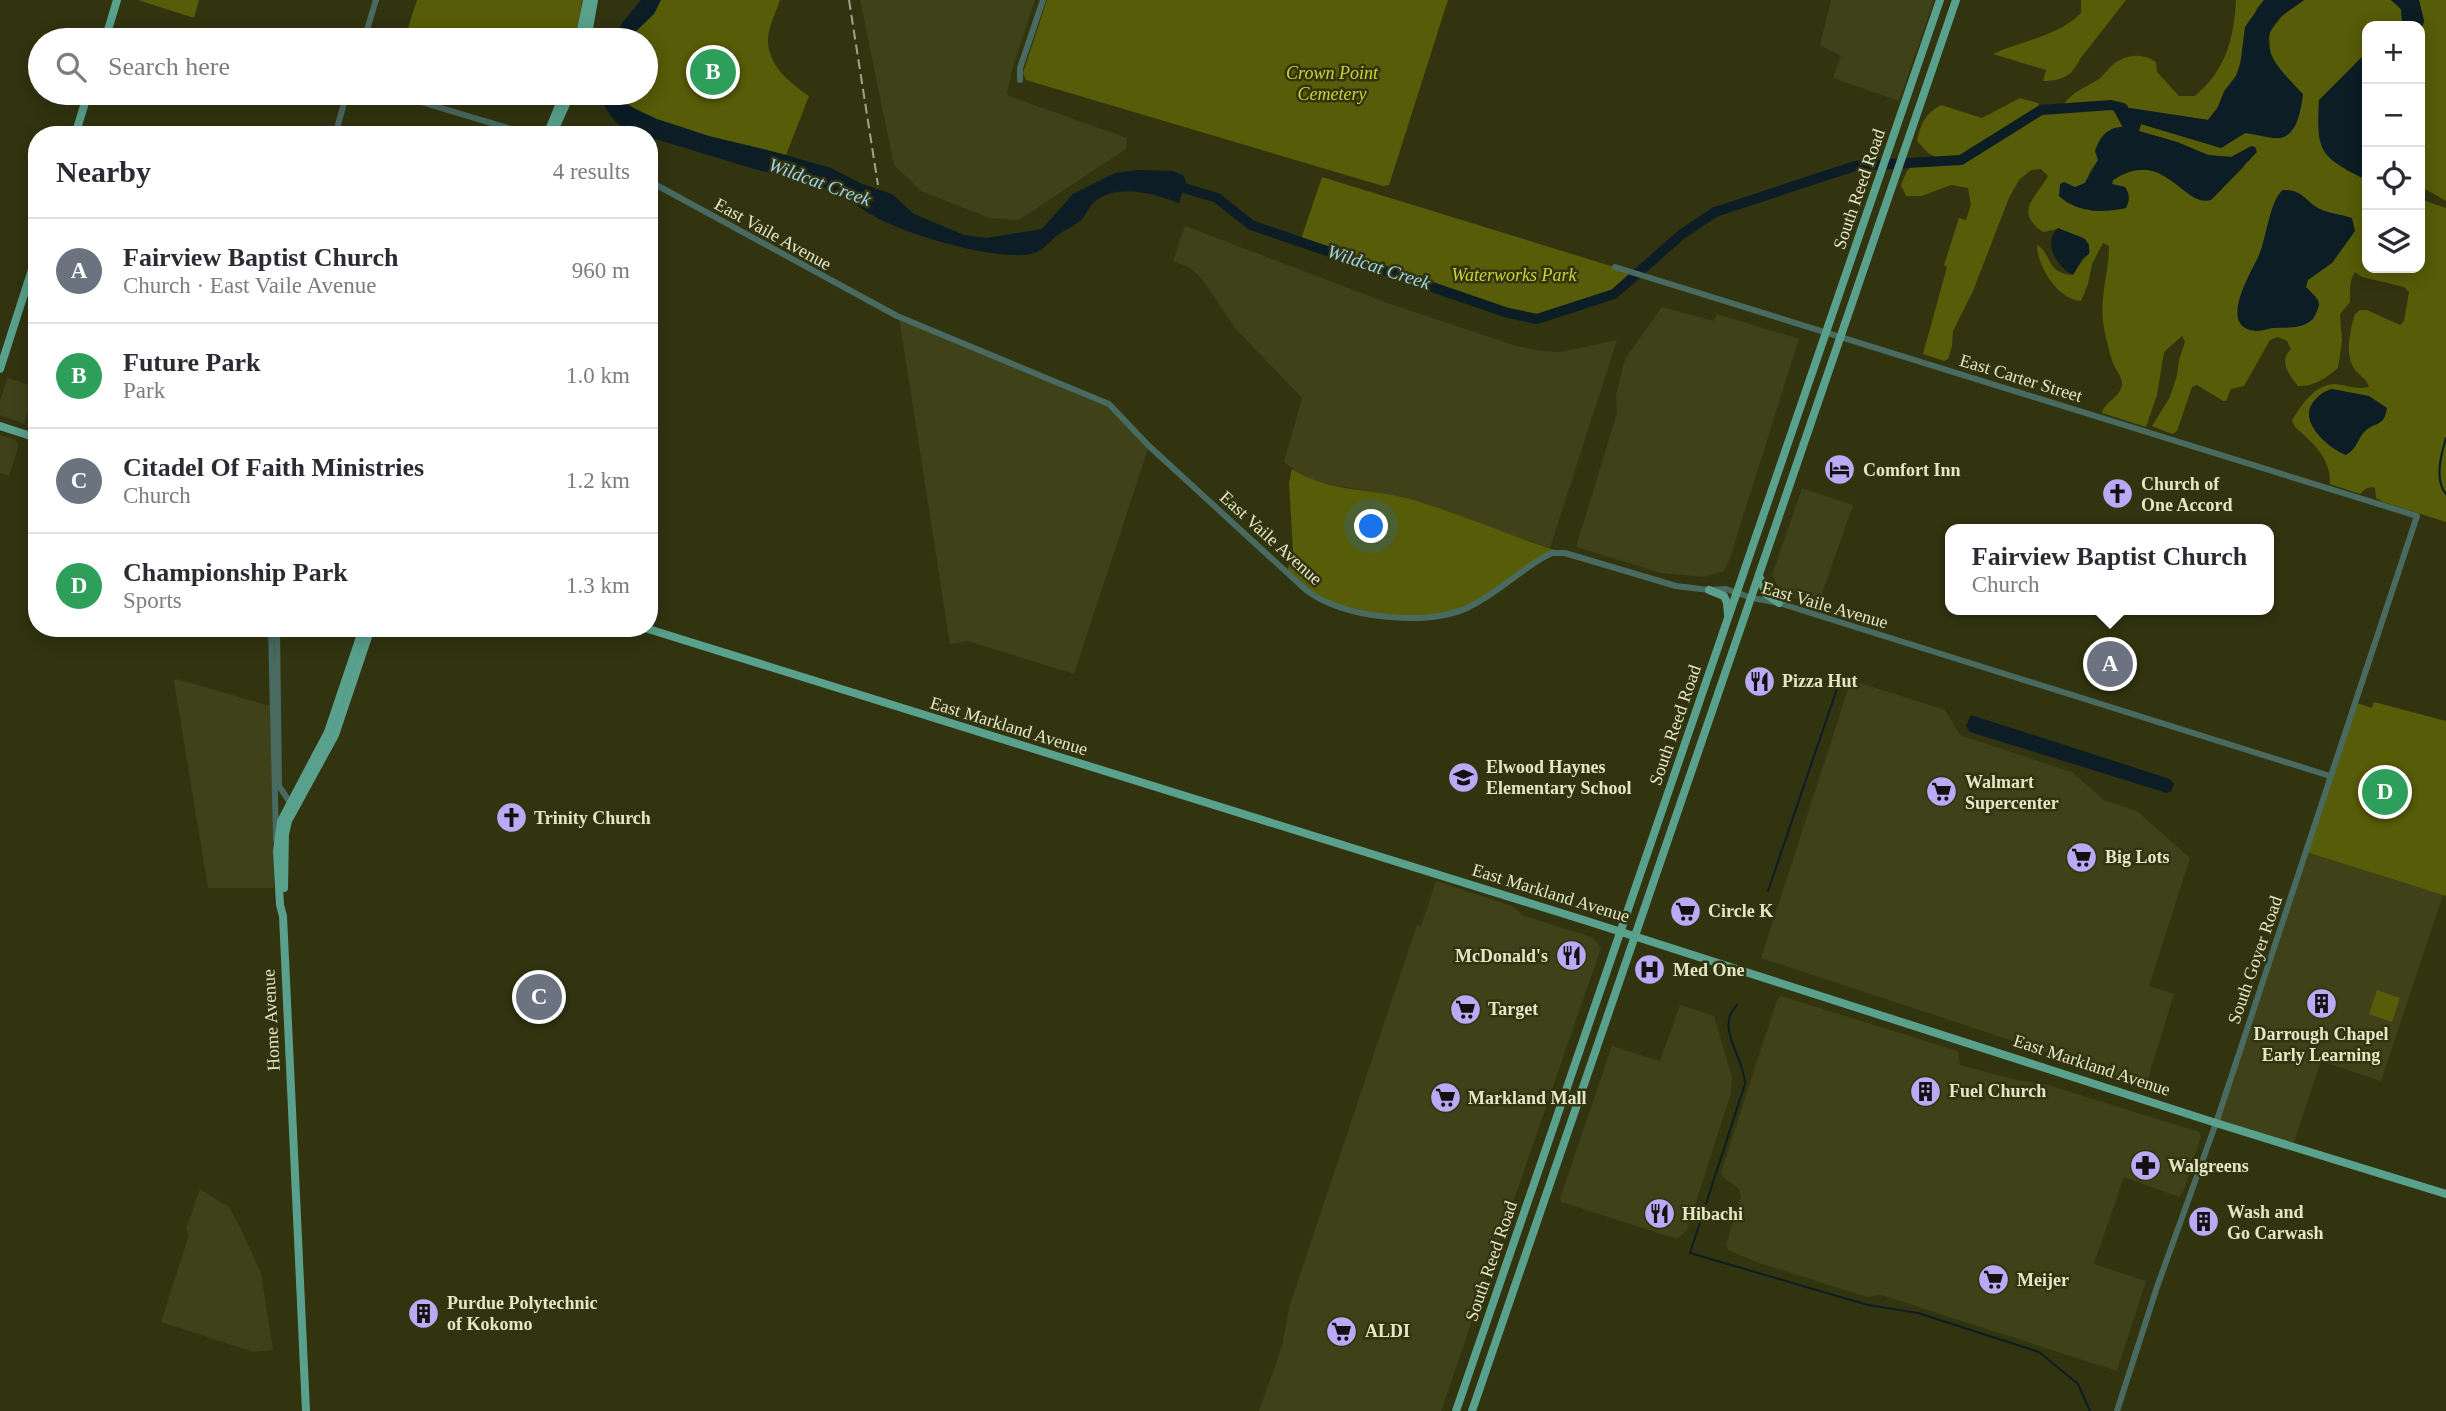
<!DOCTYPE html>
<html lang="en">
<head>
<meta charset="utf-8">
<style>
	:root { --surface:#fff; --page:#f7f7f7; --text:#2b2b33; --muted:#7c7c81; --line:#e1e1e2; --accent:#d93025 }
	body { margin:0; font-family:Georgia,serif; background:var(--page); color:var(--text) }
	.controls { position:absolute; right:21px; top:21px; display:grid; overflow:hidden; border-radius:14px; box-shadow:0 4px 18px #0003 }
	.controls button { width:63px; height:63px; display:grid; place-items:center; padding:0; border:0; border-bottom:2px solid var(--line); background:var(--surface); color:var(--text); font:35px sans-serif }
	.you { position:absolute; left:1372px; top:527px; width:24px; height:24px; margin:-18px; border:5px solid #fff; border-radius:50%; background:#1a73e8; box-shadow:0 0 0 10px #1a73e833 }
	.badge { display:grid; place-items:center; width:46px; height:46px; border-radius:50%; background:var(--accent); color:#fff; font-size:23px; font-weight:700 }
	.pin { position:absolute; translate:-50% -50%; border:4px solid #fff; box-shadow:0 2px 7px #0006 }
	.popup { position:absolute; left:1945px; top:524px; width:329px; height:91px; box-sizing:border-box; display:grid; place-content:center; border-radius:14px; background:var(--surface); filter:drop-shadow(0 2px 5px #0005); font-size:23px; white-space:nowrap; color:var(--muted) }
	.popup b { font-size:26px; color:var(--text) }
	.popup::after { content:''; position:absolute; left:50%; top:100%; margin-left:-14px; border:14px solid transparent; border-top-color:var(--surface) }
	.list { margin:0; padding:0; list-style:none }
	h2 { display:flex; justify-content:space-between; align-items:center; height:91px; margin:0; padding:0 28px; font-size:30px }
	h2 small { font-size:23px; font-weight:400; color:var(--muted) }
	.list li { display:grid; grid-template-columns:46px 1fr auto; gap:21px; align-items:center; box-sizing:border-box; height:105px; padding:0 28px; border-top:2px solid var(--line) }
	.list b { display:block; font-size:26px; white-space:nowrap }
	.list p { margin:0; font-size:23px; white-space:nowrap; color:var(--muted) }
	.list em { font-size:23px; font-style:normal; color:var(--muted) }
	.icon { flex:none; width:38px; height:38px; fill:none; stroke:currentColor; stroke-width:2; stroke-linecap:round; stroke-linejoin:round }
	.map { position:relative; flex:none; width:2446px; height:1411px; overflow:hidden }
	.search { position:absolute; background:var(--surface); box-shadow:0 4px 18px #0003; left:28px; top:28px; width:630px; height:77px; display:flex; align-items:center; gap:18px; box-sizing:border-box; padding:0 24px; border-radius:38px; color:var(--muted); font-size:26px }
	.panel { position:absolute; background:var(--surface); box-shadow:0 4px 18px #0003; left:28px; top:126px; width:630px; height:511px; border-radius:28px }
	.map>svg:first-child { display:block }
</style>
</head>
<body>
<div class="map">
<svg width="2446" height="1411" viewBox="0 0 2446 1411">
	<rect width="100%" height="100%" fill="#31340f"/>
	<g fill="#3f4218">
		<path d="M860,0H1035L1014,63L1007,93L1009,96L1127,138L1126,149L1019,220L989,218L921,191L894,165Z"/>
		<path d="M1831,0H1934L1899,101L1833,78L1841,56L1820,45Z"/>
		<path d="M1185,226L1385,302L1517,346L1541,351L1561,352L1617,340L1550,548L1402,497L1320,483L1301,475L1284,462L1302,398L1235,328L1202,279L1190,268L1173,261Z"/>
		<path d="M1662,307L1713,321L1717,314L1799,339L1730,558L1724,571L1705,577L1661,573L1576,547L1617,413L1616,395L1625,359Z"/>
		<path d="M899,317L1109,404L1149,446L1074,674L968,641L950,644Z"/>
		<path d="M8,378L35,387L24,424L0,415V400Z"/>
		<path d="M0,435L14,439L19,445L9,476L0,473Z"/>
		<path d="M1802,488L1853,505L1818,605L1782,594L1772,575Z"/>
		<path d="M177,679L270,706L274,888H208L174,681Z"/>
		<path d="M1851,680L1945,710L1960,735L2072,772L2104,800L2137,811L2190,858L2149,986L2174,994L2146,1085L1761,958Z"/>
		<path d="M2306,852L2443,895L2381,1081L2321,1061L2293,1145L2216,1123Z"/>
		<path d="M1436,881L1512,906L1524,916L1592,937L1601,948L1441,1411H1259L1282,1346L1290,1304L1417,925L1421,926Z"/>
		<path d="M1781,996L1958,1051L1960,1065L2017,1080L2045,1084L2199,1132L2201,1137L2184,1190L2179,1197L2124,1177L2094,1264L2146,1281L2117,1371L1881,1295L1867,1297L1756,1262L1728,1250L1726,1244L1741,1197L1739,1189L1723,1177L1721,1172L1777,1000Z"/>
		<path d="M1680,1005L1714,1016L1732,1077L1731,1093L1687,1230L1678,1238H1674L1561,1202L1560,1198L1612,1046L1660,1061Z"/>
		<path d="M200,1189L229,1207L241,1229L261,1273L273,1350L253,1352L161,1322L189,1235L186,1229Z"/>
	</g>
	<g fill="#575c08">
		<path d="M138,0H199L194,18Z"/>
		<path d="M417,0H582L576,40H404Z"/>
		<path d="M645,0H780C776,12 769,26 768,38C767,65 790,83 809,96L786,155C751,146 633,127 621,93H646V40H622Z"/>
		<path d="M1047,0H1448L1389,185L1383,186L1026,80L1023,73Z"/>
		<path d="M2081,0H2126L2080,59C2072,76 2062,81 2043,81L2046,70L1993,54C2023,40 2057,37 2081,13Z"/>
		<path d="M2236,0H2264L2257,8L2236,76L2224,91L2218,107L2208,120L2111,106L2123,128L2091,170L2085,183L2075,188L2092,211L2126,208L2112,184L2113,180C2161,149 2172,197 2211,200L2243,168L2251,146L2231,157L2219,156L2208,155L2177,142L2138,131L2141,124L2221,148L2245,133L2281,138L2302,94L2283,75L2271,59L2269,33L2282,16L2304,0H2391L2401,9L2402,22L2400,26H2367V52L2353,66L2346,170L2367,180V268H2420V199L2446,208V522L2383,502L2376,498L2375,488C2369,485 2365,490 2360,494L2330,484C2331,458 2313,443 2295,427L2292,421C2300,406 2315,384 2335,384C2347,385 2356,390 2369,387C2367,379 2360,376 2355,370C2344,355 2350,331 2355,314L2360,310H2367L2400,325L2404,321L2409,292L2404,287L2362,277L2355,272C2349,281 2350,291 2350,302L2340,314L2342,341L2338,368C2326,378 2314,387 2298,386C2289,374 2278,362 2291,349L2287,341L2278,337L2270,340L2244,386L2231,389L2226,401H2223L2197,385L2192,387L2177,431L2172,434L2152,426L2170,397L2177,375L2179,360L2185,342L2182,336L2164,352L2157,395L2146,427L2102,413C2104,402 2122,397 2122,383C2121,375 2116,371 2113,363C2110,354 2104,332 2103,321C2100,295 2109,272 2109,246L2103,243L2092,264L2088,284L2081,301C2058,300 2037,266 2037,245C2048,250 2048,267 2060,272C2063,274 2068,274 2072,275L2090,251L2082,237L2057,229L2043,232C2013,211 2036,198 2048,176L2041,169L2031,170L2019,180L2009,198L1973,291L1953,331L1952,346L1948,359L1944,361L1923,354L1947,267L1944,265L1959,218L1966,220L1971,205L1968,188L1951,185L1922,196H1906L1901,185L1907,171L1915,163L1943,161L1928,153L1917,141C1921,123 1925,114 1941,105L1982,118L2020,98L2038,103L2041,110L2060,109C2075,89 2080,91 2099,79C2105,74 2109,67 2115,63C2127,54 2144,53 2156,62L2157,72L2179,96H2195C2226,70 2234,38 2236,0Z"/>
		<path d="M2419,0H2446V201L2420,186V35L2424,21Z"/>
		<path d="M1322,177L1637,274L1614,294L1537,319L1508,313L1300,242Z"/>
		<path d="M1292,469C1327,492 1367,488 1406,498C1460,513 1511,537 1565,553H1552L1479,601L1442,615L1387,616L1321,601L1287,573L1293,550L1289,483Z"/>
		<path d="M2354,702L2372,708L2374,702L2446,721V896L2306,852Z"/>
		<path d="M2377,990L2400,998L2392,1022L2369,1014Z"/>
	</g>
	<g fill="#0c1d26">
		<path d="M641,0H661L654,14L627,40H613L622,23Z"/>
		<path d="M2264,0H2304C2297,6 2288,10 2282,16C2250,46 2282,71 2303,94C2301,108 2298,135 2280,138C2270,139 2256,134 2245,133L2221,148L2141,124L2139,131L2177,142L2208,155L2219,156L2231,157L2252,146L2255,147L2257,152L2211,200C2182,208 2166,146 2113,180L2112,184L2125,187C2130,195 2130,199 2126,208C2103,213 2077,213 2059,196L2060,184L2064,182L2075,187L2085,183L2098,160L2095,151C2100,137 2107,127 2123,127L2111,105L2208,120L2218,107L2224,92L2236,76L2240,66L2245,27Z"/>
		<path d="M2391,0H2419L2424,21L2420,35V26H2400L2402,21L2401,9Z"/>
		<path d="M2367,52V180C2320,157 2316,153 2319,100Z"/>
		<path d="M600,93H615L625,104L657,119L709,136L775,152L831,168L862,184L892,194L914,214L964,235L986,238L1042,229L1073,194L1115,173L1139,170L1173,171L1183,175L1186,181L1179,203C1153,194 1117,182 1093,203C1088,208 1086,215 1081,220C1073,227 1062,231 1054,238C1039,253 1035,256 1012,255C976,254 911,235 879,219C860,209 844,194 823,187C800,178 775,175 751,168C717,158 683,147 649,137V135C623,135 606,116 600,93Z"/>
		<path d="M2283,190C2303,190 2304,200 2318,208C2329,214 2341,214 2352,218L2355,231L2332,263L2308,280L2306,287C2318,300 2324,300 2313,319C2301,330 2287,327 2272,328C2267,329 2261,331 2256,331C2216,328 2252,271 2259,255C2266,240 2270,199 2283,190Z"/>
		<path d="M2058,228L2085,239L2089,245V254L2082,259L2073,275C2057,267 2042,243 2058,228Z"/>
		<path d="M2332,389L2369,396L2387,408C2384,428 2375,421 2364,432C2357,440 2357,449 2346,455C2328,448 2297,421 2314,401C2319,395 2324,391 2332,389Z"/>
		<path d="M1971,715L2170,779L2174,784L2172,790L2167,793L1970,732L1966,726Z"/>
	</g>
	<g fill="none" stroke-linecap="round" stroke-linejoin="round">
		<g stroke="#0c1d26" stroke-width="2">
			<path d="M2446,438C2441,454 2434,480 2446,494"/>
			<path d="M1768,891L1839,683"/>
			<path d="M1737,1005C1714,1028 1745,1058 1745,1084L1690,1253L1868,1305L1918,1313L2039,1352L2078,1384L2090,1411"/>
		</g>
		<path stroke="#0c1d26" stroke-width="10" d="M1174,185L1217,198L1251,225L1508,313L1537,319L1614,294L1682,234L1715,212L1855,166L1961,160L2041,110L2111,105L2123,108"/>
		<g stroke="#496a60" stroke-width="6">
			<path d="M364,40L376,0"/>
			<path d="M1020,80V68L1043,0"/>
			<path d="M391,93L531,135"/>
			<path d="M335,135L347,93"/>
			<path d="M649,181L897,316L1109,404L1149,446L1306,590C1341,618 1426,627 1467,608C1495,595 1518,572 1544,557L1552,553H1565L1676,586L1709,590L1726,589L1752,598L1779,603L2330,776"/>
			<path d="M1615,267L2417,516L2216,1123L2157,1287L2117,1411"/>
			<path d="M271,628L276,840"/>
			<path d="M277,628L279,786L293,807"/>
		</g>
		<g stroke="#59a18d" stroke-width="8">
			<path d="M105,40L117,0"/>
			<path d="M579,40L587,0"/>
			<path d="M587,40L594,0"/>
			<path d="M75,135L88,93"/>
			<path d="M547,135L564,93"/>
			<path d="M552,135L571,93"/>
			<path d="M0,369L37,254"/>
			<path d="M0,426L37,438"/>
			<path d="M1759,576L1766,594L1779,603"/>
			<path d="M1709,590L1724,596L1727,603L1728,615"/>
			<path d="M645,628L1587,921L2216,1123L2446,1194"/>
			<path d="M284,888L285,834L288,821L335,735L371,628"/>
			<path d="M306,1411L283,916L280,905L277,851L281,821L328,732L363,628"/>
			<path d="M1456,1411L1940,0"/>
			<path d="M1472,1411L1956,0"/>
		</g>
		<path stroke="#a1a581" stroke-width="2" stroke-dasharray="10 5" stroke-linecap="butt" d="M849,0L878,185"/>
	</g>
	<defs>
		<symbol id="hotel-disc" viewBox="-11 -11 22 22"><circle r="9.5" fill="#baaaf6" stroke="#31340f"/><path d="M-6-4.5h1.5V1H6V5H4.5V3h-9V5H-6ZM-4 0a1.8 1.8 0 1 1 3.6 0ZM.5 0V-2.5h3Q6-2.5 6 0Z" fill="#111"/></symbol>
		<symbol id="church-disc" viewBox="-11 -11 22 22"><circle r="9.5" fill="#baaaf6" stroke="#31340f"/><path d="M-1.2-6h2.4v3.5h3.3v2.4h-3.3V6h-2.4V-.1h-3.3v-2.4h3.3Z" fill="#111"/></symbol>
		<symbol id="restaurant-disc" viewBox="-11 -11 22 22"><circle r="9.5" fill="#baaaf6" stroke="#31340f"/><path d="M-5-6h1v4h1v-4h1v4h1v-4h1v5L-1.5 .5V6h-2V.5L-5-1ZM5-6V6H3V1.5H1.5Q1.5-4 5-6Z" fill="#111"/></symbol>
		<symbol id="school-disc" viewBox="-11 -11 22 22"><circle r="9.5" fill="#baaaf6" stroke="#31340f"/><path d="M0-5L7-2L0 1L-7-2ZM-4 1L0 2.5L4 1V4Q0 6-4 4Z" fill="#111"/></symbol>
		<symbol id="supermarket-disc" viewBox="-11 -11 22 22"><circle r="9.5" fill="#baaaf6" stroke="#31340f"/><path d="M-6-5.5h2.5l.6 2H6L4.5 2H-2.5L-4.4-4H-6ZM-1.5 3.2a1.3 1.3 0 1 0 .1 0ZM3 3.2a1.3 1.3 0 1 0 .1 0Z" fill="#111"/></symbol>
		<symbol id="hospital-disc" viewBox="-11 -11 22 22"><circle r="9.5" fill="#baaaf6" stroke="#31340f"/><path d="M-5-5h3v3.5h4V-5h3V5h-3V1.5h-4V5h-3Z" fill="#111"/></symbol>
		<symbol id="building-disc" viewBox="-11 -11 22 22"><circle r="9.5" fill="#baaaf6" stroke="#31340f"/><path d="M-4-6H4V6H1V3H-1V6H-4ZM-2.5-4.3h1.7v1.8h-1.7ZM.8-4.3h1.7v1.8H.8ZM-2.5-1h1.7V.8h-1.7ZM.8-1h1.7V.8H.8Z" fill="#111"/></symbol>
		<symbol id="pharmacy-disc" viewBox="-11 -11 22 22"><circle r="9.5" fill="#baaaf6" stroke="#31340f"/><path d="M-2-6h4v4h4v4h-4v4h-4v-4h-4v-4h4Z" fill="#111"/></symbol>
	</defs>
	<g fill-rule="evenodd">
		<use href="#hotel-disc" x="1822" y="452" width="35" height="35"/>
		<use href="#church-disc" x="2100" y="476" width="35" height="35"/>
		<use href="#restaurant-disc" x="1742" y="664" width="35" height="35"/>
		<use href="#school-disc" x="1446" y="760" width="35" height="35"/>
		<use href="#supermarket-disc" x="1924" y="774" width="35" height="35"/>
		<use href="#church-disc" x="494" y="800" width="35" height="35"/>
		<use href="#supermarket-disc" x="2064" y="840" width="35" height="35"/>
		<use href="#supermarket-disc" x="1668" y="894" width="35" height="35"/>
		<use href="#restaurant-disc" x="1554" y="938" width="35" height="35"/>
		<use href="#hospital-disc" x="1632" y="952" width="35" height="35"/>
		<use href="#building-disc" x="2304" y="986" width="35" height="35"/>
		<use href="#supermarket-disc" x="1448" y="992" width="35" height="35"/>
		<use href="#building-disc" x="1908" y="1074" width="35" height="35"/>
		<use href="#supermarket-disc" x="1428" y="1080" width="35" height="35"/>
		<use href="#pharmacy-disc" x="2128" y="1148" width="35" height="35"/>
		<use href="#restaurant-disc" x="1642" y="1196" width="35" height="35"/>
		<use href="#building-disc" x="2186" y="1204" width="35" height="35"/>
		<use href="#supermarket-disc" x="1976" y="1262" width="35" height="35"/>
		<use href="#building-disc" x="406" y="1296" width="35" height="35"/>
		<use href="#supermarket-disc" x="1324" y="1314" width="35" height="35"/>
	</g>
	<g text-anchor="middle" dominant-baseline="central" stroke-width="5" stroke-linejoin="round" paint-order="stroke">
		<g font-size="18" font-style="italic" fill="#cad536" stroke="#31340f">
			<text x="1332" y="73">Crown Point<tspan x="1332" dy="21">Cemetery</tspan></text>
			<text x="1514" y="275">Waterworks Park</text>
		</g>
		<g font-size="18" fill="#e3e8c4" stroke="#31340f">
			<text transform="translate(1859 189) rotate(-71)">South Reed Road</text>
			<text transform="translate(773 234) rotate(29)">East Vaile Avenue</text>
			<text transform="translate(2021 378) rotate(17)">East Carter Street</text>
			<text transform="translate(1271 538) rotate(42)">East Vaile Avenue</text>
			<text transform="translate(1825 605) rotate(16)">East Vaile Avenue</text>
			<text transform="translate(1675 725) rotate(-71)">South Reed Road</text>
			<text transform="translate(1009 726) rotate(17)">East Markland Avenue</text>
			<text transform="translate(1551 893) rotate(17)">East Markland Avenue</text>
			<text transform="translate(2255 960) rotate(-71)">South Goyer Road</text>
			<text transform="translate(271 1020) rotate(-93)">Home Avenue</text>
			<text transform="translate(2092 1065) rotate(18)">East Markland Avenue</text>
			<text transform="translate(1491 1261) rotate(-71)">South Reed Road</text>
		</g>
		<g font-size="18" font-weight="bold" fill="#e3e8c4" stroke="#31340f" text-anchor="start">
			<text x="1863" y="470">Comfort Inn</text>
			<text x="2141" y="484">Church of<tspan x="2141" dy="21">One Accord</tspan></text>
			<text x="1782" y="681">Pizza Hut</text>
			<text x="1486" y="767">Elwood Haynes<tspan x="1486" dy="21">Elementary School</tspan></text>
			<text x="1965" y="782">Walmart<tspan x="1965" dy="21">Supercenter</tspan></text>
			<text x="534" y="818">Trinity Church</text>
			<text x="2105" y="857">Big Lots</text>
			<text x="1708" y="911">Circle K</text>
			<text x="1548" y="956" text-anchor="end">McDonald's</text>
			<text x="1673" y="970">Med One</text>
			<text x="1488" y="1009">Target</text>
			<text x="2321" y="1034" text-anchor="middle">Darrough Chapel<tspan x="2321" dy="21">Early Learning</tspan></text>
			<text x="1949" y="1091">Fuel Church</text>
			<text x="1468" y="1098">Markland Mall</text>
			<text x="2168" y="1166">Walgreens</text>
			<text x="2227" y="1212">Wash and<tspan x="2227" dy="21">Go Carwash</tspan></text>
			<text x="1682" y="1214">Hibachi</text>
			<text x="2017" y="1280">Meijer</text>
			<text x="447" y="1303">Purdue Polytechnic<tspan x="447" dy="21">of Kokomo</tspan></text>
			<text x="1365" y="1331">ALDI</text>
		</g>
		<g font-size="19" font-style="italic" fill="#9ed3f1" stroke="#31340f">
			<text transform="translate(820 182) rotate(20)">Wildcat Creek</text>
			<text transform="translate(1379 267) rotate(18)">Wildcat Creek</text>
		</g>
	</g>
</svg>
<div class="controls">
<button>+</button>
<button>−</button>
<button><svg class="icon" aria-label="locate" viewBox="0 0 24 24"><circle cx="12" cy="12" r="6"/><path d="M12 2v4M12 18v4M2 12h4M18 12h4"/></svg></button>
<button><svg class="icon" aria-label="layers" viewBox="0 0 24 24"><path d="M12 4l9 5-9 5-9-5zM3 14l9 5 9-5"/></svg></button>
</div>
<div class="you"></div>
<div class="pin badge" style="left:2110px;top:664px;background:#6b7280">A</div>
<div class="popup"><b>Fairview Baptist Church</b>Church</div>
<div class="pin badge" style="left:713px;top:72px;background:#2e9e5b">B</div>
<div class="pin badge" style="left:539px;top:997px;background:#6b7280">C</div>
<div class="pin badge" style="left:2385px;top:792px;background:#2e9e5b">D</div>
<div class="search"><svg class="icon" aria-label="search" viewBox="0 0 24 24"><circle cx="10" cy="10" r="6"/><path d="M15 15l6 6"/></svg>Search here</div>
<section class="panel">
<h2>Nearby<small>4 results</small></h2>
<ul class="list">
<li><span class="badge" style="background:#6b7280">A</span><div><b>Fairview Baptist Church</b><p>Church · East Vaile Avenue</p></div><em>960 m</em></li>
<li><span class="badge" style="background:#2e9e5b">B</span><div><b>Future Park</b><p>Park</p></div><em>1.0 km</em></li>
<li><span class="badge" style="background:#6b7280">C</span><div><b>Citadel Of Faith Ministries</b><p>Church</p></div><em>1.2 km</em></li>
<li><span class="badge" style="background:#2e9e5b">D</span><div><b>Championship Park</b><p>Sports</p></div><em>1.3 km</em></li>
</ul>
</section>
</div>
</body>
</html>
